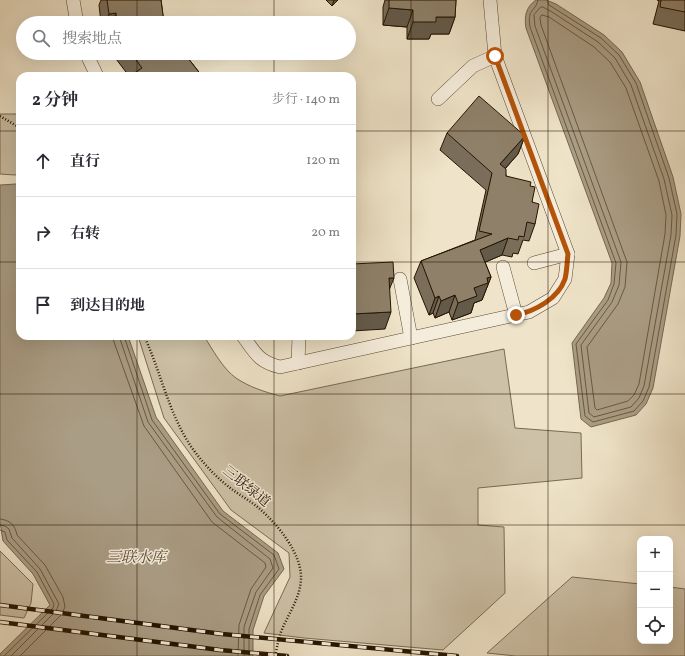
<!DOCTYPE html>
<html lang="zh">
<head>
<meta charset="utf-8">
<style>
	:root { --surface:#fff; --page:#f7f7f7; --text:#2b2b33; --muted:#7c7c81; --line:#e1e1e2 }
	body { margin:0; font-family:Vollkorn,"Noto Serif SC",serif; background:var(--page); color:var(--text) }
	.controls { position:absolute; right:12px; bottom:12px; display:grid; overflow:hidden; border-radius:8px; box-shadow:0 4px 16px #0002 }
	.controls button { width:36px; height:36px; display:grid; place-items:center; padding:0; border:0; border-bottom:1px solid var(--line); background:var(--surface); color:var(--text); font:20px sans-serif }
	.stop { position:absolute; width:12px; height:12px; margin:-9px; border:3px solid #b45309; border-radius:50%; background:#fff }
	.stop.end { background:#b45309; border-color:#fff; box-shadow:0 1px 4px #0008 }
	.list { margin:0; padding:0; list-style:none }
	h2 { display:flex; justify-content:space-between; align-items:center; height:52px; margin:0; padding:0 16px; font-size:17px }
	h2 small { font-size:13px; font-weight:400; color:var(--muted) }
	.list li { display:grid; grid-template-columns:26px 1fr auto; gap:12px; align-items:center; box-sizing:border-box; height:72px; padding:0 16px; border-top:1px solid var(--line) }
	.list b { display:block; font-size:15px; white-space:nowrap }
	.list em { font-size:13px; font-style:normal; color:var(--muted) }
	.icon { flex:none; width:22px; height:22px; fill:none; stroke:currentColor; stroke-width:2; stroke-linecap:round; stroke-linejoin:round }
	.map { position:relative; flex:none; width:685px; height:656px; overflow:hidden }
	.search { position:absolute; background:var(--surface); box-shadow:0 4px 16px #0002; left:16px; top:16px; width:340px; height:44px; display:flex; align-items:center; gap:10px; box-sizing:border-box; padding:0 14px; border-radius:22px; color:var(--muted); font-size:15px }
	.panel { position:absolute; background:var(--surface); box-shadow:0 4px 16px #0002; left:16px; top:72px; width:340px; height:268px; border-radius:12px }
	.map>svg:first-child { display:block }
</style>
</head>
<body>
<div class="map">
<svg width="685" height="656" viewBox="0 0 685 656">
	<rect width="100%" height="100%" fill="#efe4c9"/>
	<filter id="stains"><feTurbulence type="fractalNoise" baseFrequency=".005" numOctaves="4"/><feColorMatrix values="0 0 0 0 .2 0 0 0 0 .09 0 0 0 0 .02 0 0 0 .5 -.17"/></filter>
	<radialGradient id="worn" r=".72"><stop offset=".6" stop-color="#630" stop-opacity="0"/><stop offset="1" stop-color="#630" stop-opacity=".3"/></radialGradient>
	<g fill="#cdc1a7" stroke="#796a54">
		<path d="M0,114H20V173L15,175L0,174Z"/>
		<path d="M138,336H204C212,349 224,370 236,378C249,387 265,392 280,396L504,349L515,428L581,433L582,478L478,488V525L504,527L505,593L443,650L304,638L264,633L290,577L289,553L231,510L164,418Z"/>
		<path d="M0,551L33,584L31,603L24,618L0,615Z"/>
		<path d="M572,577L640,584V641H670V587L685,589V656H516L487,653Z"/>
	</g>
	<g fill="#aa9d85" stroke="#756650">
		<path d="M536,0H546L556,4L604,35L622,52L640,82L673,177L681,214L680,236L653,388L646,404L636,415L591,427L581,419L572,343L604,298L611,283L612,263L526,28C524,16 526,7 536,0Z"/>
		<path d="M20,181V336H128L156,417L223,511L278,553L284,569L264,596L253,630V656H0V654L50,605L33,574L3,541L0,522V185L16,184Z"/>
	</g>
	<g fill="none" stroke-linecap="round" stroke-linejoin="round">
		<g stroke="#685842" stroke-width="1">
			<path d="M538,0C535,13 527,8 530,27L616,263L614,284L608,300L576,344L585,416L593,422L634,411L643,401L649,387L676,235L677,214L669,178L636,83L619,55L601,38L549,5L547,0"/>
			<path d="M541,7H543L552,12L598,42L615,58L631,85L664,179L672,215L671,235L644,386L639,398L631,407L594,417L589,413L581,345L612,302L619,285L621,262L535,26L534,15Z"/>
			<path d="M542,15L549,17L594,47L610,62L626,88L659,181L666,215L665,234L639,384L634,395L628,401L597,410L595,408L587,347L618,304L625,287L627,262L541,25L540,18Z"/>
			<path d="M113,336L114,342L144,426L212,522L265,563L266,567L251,589L239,625L238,656"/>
			<path d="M119,336L148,422L217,517L270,559L273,568L256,592L244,627V656"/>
			<path d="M124,336L152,420L220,514L274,555L279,569L260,595L249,629V656"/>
			<path d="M0,519C10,520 15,525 17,535L45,565L63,597L65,607L61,615L20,656"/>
			<path d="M0,525L5,526L9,529L12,538L40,569L59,604L56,611L11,656"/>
			<path d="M0,530L5,532L7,540L37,572L54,604L53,608L4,656"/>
		</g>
		<defs>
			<g id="street">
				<path d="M73,0L77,23"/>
				<path d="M86,53L97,76"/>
				<path d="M438,99L473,66L495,56"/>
				<path d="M534,263L568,254"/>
				<path d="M503,267L516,315"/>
				<path d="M400,279L411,338"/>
				<path d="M243,336C255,353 259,362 280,367L529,312L553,298L565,279L568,254L495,56L490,0"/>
				<path d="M298,363L299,336"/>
			</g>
		</defs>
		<use href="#street" stroke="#584832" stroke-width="14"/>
		<g stroke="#251400" stroke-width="2.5" stroke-dasharray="1 2" stroke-linecap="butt">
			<path d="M0,116L20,128"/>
			<path d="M144,336C162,374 169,417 195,452C205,465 216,477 229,487C239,495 251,501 261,510C278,525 302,554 301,579C300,599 288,614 281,632C278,640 277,648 275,656"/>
		</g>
		<use href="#street" stroke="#f5eddc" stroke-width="13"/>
		<defs>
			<g id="rail">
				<path d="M0,605L222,634L457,656"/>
				<path d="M0,622L220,650L287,656"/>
			</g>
		</defs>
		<use href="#rail" stroke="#251400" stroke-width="4.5"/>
		<use href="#rail" stroke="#f5eddc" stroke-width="3" stroke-dasharray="9" stroke-linecap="butt"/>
	</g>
	<g fill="#7a6e5a" stroke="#251400">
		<path d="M101,0H161L164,23H101L99,5Z"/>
		<path d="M326,0H338L332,6Z"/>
		<path d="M385,0H456L455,17L449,34H431L429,39H407V27L383,25V7Z"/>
		<path d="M657,0H685V31L653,24L659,1Z"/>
		<path d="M113,53H184L202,76H129L113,55Z"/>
		<path d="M447,133L525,136L518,154L505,169L506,176L530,186L535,224L529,241L523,240L518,254L513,253L512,257L502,255L485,262L491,277L482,300L474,303L471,313L452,320L449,312L435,318L433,313L429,315L414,278L421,261L475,240L486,190L440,150Z"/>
	</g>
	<g fill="#635a4a" stroke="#251400">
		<path d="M334,0H338L332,6Z"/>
		<path d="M389,8L413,10L407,27L383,25Z"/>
		<path d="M116,13L112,23H105L109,14Z"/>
		<path d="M436,17H455L449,34H431L429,39H407L413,22Z"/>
		<path d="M525,136L518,154L494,181L500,164Z"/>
		<path d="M508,238L502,255L474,267L480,250Z"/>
		<path d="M491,277L482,300L474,303L471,313L452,320L458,303L474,288L487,278Z"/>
		<path d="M389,278H394L387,295Z"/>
		<path d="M455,295L449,312L435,318L441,301Z"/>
		<path d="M439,296L433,313L429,315L435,298Z"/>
		<path d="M391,312L385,329L352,331V314Z"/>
	</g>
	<g fill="#8e8069" stroke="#251400">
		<path d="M107,0H161L164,23H117L116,13L109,14Z"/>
		<path d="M389,0H456L455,17H436V22H413V10L389,8Z"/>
		<path d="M661,0H685V12L660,7Z"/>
		<path d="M131,53H184L202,76H134L133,74L142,68Z"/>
		<path d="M479,96L525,136L500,164L506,169V176L531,182L530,186L535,187L532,202L539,204L535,224L527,222L524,237L519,236L518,240L508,238L480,250L491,277L487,278L488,283L474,288L477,296L458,303L455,295L441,301L439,296L435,298L421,261L492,234L479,231L492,173L447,133Z"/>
		<path d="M393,262L394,278H389L391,312L352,314V264Z"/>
	</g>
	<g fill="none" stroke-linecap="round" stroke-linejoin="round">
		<path stroke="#b45309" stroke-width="5" d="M495,56L568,254C567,262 567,271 565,279C558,299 535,311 516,315"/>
	</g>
	<path fill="none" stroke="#251400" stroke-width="1" stroke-opacity="0.55" d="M137,0V23M274,0V23M411,0V656M548,0V656M137,53V76M274,53V76M0,131H20M352,131H685M0,262H20M352,262H685M137,336V656M274,336V656M0,394H685M0,525H685"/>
	<g text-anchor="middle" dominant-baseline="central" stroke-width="3" stroke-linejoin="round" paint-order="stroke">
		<g font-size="14" fill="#251400" stroke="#f5eddc">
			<text transform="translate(246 487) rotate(39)">三联绿道</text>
		</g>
		<g font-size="15" font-style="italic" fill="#5a4b35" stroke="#f5eddc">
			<text x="136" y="558">三联水库</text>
		</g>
	</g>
	<rect width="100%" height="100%" filter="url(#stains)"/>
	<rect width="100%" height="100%" fill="url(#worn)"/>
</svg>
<div class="controls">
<button>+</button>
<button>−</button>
<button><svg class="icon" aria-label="locate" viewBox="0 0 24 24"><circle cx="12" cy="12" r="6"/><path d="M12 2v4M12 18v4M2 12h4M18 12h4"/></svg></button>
</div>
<div class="stop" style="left:495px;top:56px"></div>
<div class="stop end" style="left:516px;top:315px"></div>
<div class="search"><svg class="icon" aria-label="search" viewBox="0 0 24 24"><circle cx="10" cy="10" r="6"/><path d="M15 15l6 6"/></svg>搜索地点</div>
<section class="panel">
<h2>2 分钟<small>步行 · 140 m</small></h2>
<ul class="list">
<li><svg class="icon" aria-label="ahead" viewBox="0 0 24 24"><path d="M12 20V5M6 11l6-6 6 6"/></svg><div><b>直行</b></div><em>120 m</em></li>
<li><svg class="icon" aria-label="right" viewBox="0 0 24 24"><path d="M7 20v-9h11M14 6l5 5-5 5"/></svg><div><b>右转</b></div><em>20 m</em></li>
<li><svg class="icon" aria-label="arrive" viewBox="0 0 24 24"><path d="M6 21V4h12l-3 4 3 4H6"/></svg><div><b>到达目的地</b></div></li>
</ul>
</section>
</div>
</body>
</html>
